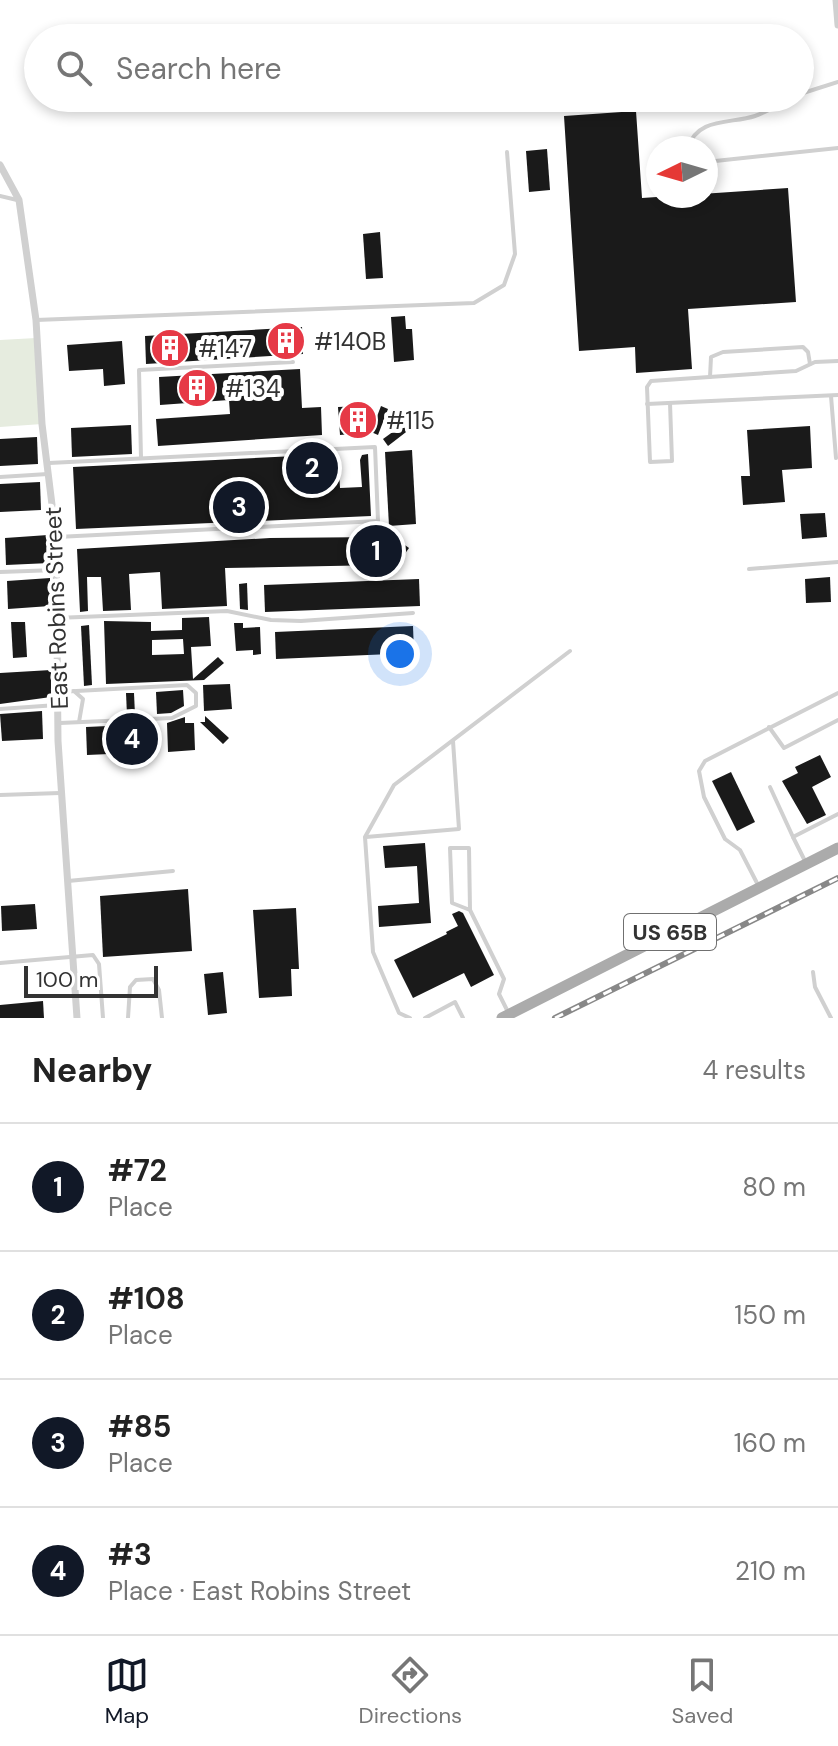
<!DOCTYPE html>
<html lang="en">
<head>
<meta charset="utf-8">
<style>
	:root { --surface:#fff; --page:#f6f6f6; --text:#222; --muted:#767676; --line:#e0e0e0; --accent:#111827 }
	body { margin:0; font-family:"DM Sans",sans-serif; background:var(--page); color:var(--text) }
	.compass { position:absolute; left:646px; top:136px; width:72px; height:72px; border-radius:50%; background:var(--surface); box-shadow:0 4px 12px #0003; rotate:265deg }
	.scale { position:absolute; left:24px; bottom:20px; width:134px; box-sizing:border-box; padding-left:8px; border:4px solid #333; border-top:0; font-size:22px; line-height:28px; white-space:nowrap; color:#333; -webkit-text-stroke:6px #fff; paint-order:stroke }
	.you { position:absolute; left:400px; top:654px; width:28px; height:28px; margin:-20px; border:6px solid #fff; border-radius:50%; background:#1a73e8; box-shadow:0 0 0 12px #1a73e833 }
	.badge { display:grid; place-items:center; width:52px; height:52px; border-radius:50%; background:var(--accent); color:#fff; font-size:26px; font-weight:700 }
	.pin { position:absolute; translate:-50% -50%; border:4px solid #fff; box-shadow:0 2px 8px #0006 }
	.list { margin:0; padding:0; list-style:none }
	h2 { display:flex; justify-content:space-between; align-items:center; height:104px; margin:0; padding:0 32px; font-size:34px }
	h2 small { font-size:26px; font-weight:400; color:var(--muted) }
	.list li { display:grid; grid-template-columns:52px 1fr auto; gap:24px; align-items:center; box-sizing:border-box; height:128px; padding:0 32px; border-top:2px solid var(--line) }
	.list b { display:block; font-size:30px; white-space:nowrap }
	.list p { margin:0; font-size:26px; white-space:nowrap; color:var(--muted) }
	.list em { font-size:26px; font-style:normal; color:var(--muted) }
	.icon { flex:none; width:44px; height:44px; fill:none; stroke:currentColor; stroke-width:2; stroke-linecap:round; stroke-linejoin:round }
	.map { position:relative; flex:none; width:838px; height:1018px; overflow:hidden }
	.search { position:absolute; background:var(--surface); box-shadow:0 4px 12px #0003; left:24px; right:24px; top:24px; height:88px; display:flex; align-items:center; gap:20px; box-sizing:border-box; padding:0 28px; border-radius:44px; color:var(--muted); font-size:30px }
	.sheet { height:616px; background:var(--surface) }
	nav { display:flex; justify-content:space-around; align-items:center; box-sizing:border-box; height:112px; border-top:2px solid var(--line); background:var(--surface); font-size:22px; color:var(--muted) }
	nav a { display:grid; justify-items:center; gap:4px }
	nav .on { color:var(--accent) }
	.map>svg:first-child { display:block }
</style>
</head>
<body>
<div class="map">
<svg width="838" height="1018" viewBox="0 0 838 1018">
	<rect width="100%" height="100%" fill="#fff"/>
	<path fill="#e6ecdf" d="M36,338L42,424L0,427V340Z"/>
	<g fill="#1a1a1a" fill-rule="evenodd">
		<path d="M636,111L642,198L788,188L796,302L688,309L692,369L636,373L635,347L579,351L564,116Z"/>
		<path d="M547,149L550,190L529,192L526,151Z"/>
		<path d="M380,232L383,278L366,279L363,234Z"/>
		<path d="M405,316L406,329H412L414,360L394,362L391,317Z"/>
		<path d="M302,327L303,354L146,364L145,336Z"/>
		<path d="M122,341L125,384L104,386L103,369L69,371L67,345Z"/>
		<path d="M300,369L302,408L321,407L322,435L158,446L156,419L230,414L229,400L160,405L159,377Z"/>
		<path d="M362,406L363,433L340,435L338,407Z"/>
		<path d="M381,406L388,409L378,435L371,432Z"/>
		<path d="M405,423L410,429L388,446L383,439Z"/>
		<path d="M131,425L132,454L72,457L71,428Z"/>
		<path d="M810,426L812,468L782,470L785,502L743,505L741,476H750L747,430Z"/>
		<path d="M37,437L38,464L0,466V439Z"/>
		<path d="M412,450L416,524L389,526L385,452Z"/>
		<path d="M330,454H338L340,488L362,487L360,460L362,455L368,454L371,516L76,529L73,467L316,455L317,489L332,488Z"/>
		<path d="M40,482L41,510L0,512V484Z"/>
		<path d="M825,513L827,537L802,539L800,514Z"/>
		<path d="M387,532L409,548L404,555L382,538Z"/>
		<path d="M48,535L50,563L6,565L5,538Z"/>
		<path d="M380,537L381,565L225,568L227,606L162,609L160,572L129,574L131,610L103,611L101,577H87L88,611L80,612L77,549L270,538Z"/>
		<path d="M830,577L831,602L806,603L805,579Z"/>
		<path d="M50,578V606L8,609L7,581Z"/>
		<path d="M419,579L420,606L265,612L264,585Z"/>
		<path d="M247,583L248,610L240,609L239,584Z"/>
		<path d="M209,617L211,646L191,647L193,679L218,657L224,663L204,680L106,684L104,621L151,622V631L182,630V618ZM183,639L184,654L152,655V640Z"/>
		<path d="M11,622H25L27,657L13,658Z"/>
		<path d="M234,623H243V628L260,627L261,654L253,655V650L236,651Z"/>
		<path d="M89,625L92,685L84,686L81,626Z"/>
		<path d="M413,626L414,653L276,659L275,632Z"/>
		<path d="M51,670V697L0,704V673Z"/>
		<path d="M230,684L232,709L204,711L203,685Z"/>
		<path d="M183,690L184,706L171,713L157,714L156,692Z"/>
		<path d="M126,693H134L135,715H127Z"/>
		<path d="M42,711L43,739L2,741L0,714Z"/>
		<path d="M205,716L229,738L223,744L200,722H205Z"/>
		<path d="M185,717V723H194L195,750L168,752L167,723Z"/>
		<path d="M153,724L154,752L87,755L86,727Z"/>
		<path d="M820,755L831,777L812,787L826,815L807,824L782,781L798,773L795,767Z"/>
		<path d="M731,772L755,822L737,831L712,781Z"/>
		<path d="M425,843L431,923L379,927L378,906L419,903L417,866L385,868L383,846Z"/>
		<path d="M188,889L192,951L103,957L100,896Z"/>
		<path d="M35,904L37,929L2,931L1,906Z"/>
		<path d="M296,908L299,969H291L292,996L259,998L253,910Z"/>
		<path d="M459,911L463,913L494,975L471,987L464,973L413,998L394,960L447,934L446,932L458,926L452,914Z"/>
		<path d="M223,972L227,1013L208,1015L204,974Z"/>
		<path d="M43,1001L44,1018H0V1005Z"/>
	</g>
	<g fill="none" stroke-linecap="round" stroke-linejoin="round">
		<g stroke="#d0d0d0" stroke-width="4">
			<path d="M800,94L838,82"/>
			<path d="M688,148C697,117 731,124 755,116C767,112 779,104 791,98"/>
			<path d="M706,162L838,148"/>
			<path d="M0,196L17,200"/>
			<path d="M36,320L474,303L504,285L515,254L507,152"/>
			<path d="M710,377L711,357L723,352L803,347L808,352L810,364"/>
			<path d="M831,396L836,458"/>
			<path d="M670,403L672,461L650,462L647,387L651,381L796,371L815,362L838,361"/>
			<path d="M647,404L838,395"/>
			<path d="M141,458L139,370L293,362"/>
			<path d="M49,463L375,447L378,521L57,537"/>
			<path d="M0,477L48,474"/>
			<path d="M749,569L838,562"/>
			<path d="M0,572L56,570"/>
			<path d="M56,618L227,611L271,620L301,621L413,613"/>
			<path d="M74,691L83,699L79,722"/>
			<path d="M58,692L187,685L196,693V706L172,718L60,723"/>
			<path d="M0,709L57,705"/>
			<path d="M769,727L784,748L838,720"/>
			<path d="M770,787L793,837"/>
			<path d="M0,795L60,793"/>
			<path d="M366,837L459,829L453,741"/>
			<path d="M805,861L793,837L838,814"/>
			<path d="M68,881L173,871"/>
			<path d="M758,885L740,850L725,839L704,797L699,771L705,761L838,693"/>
			<path d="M470,910L452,903L450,848H469L470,910L504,979L499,994L508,1012"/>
			<path d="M0,963L93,955L99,964L103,1018"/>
			<path d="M813,972L815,987L831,1018"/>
			<path d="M128,1018L130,987L136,980L153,979L159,990L162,1018"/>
			<path d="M410,1018L399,1013L373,952L365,837L394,785L570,651"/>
			<path d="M425,1018L455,1002L463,1018"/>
		</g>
		<g stroke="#d0d0d0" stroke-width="7">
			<path d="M836,0L838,25"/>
			<path d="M0,165L19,200L36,320L42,424L56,537L58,741L77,1018"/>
		</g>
		<path stroke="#ababab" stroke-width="11" d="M502,1018L838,848"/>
		<defs>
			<path id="rail" d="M555,1018L838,878"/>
		</defs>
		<use href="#rail" stroke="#888" stroke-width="6"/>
		<use href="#rail" stroke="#fff" stroke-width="3" stroke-dasharray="9" stroke-linecap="butt"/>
	</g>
	<defs>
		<symbol id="building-disc" viewBox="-11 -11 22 22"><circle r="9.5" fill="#e63946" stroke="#fff"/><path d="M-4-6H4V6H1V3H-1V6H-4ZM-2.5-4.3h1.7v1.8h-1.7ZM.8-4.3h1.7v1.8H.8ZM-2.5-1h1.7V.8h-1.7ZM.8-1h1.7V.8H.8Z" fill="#fff"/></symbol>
	</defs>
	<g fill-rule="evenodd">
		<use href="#building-disc" x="264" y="319" width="44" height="44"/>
		<use href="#building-disc" x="148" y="326" width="44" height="44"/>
		<use href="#building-disc" x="175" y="366" width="44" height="44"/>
		<use href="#building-disc" x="336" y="398" width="44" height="44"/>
	</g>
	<g text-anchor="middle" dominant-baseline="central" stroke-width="8" stroke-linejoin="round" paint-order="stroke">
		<rect fill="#fff" stroke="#707070" stroke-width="2" x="624" y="914" width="92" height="36" rx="6"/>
		<g font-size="22" font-weight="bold" fill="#333">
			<text x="670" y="932">US 65B</text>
		</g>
		<g font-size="24" fill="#333" stroke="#fff" text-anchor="start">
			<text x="314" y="341">#140B</text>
			<text x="198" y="348">#147</text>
			<text x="225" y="388">#134</text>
			<text x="386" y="420">#115</text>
		</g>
		<g font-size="24" fill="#333" stroke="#fff">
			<text transform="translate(56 608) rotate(-92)">East Robins Street</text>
		</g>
	</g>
</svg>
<svg class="compass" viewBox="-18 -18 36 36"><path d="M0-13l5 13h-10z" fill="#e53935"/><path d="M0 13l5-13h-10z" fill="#767676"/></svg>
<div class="scale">100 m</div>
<div class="you"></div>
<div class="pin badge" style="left:376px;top:551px">1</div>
<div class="pin badge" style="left:312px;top:468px">2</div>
<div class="pin badge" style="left:239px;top:507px">3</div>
<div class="pin badge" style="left:132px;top:739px">4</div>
<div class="search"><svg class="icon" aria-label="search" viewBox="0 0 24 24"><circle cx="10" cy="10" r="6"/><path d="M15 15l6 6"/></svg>Search here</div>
</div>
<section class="sheet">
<h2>Nearby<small>4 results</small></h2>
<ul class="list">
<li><span class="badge">1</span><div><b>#72</b><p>Place</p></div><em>80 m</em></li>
<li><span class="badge">2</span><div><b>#108</b><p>Place</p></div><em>150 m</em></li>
<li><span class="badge">3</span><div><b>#85</b><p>Place</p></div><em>160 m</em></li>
<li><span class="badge">4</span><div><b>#3</b><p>Place · East Robins Street</p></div><em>210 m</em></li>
</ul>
</section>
<nav>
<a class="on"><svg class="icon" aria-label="map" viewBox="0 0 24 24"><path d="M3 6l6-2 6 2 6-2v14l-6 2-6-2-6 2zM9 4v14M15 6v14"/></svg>Map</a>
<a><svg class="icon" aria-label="directions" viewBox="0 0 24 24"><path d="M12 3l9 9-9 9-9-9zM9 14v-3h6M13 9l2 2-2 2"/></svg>Directions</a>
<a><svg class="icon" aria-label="saved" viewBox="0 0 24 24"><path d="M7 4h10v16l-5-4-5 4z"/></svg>Saved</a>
</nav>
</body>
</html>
